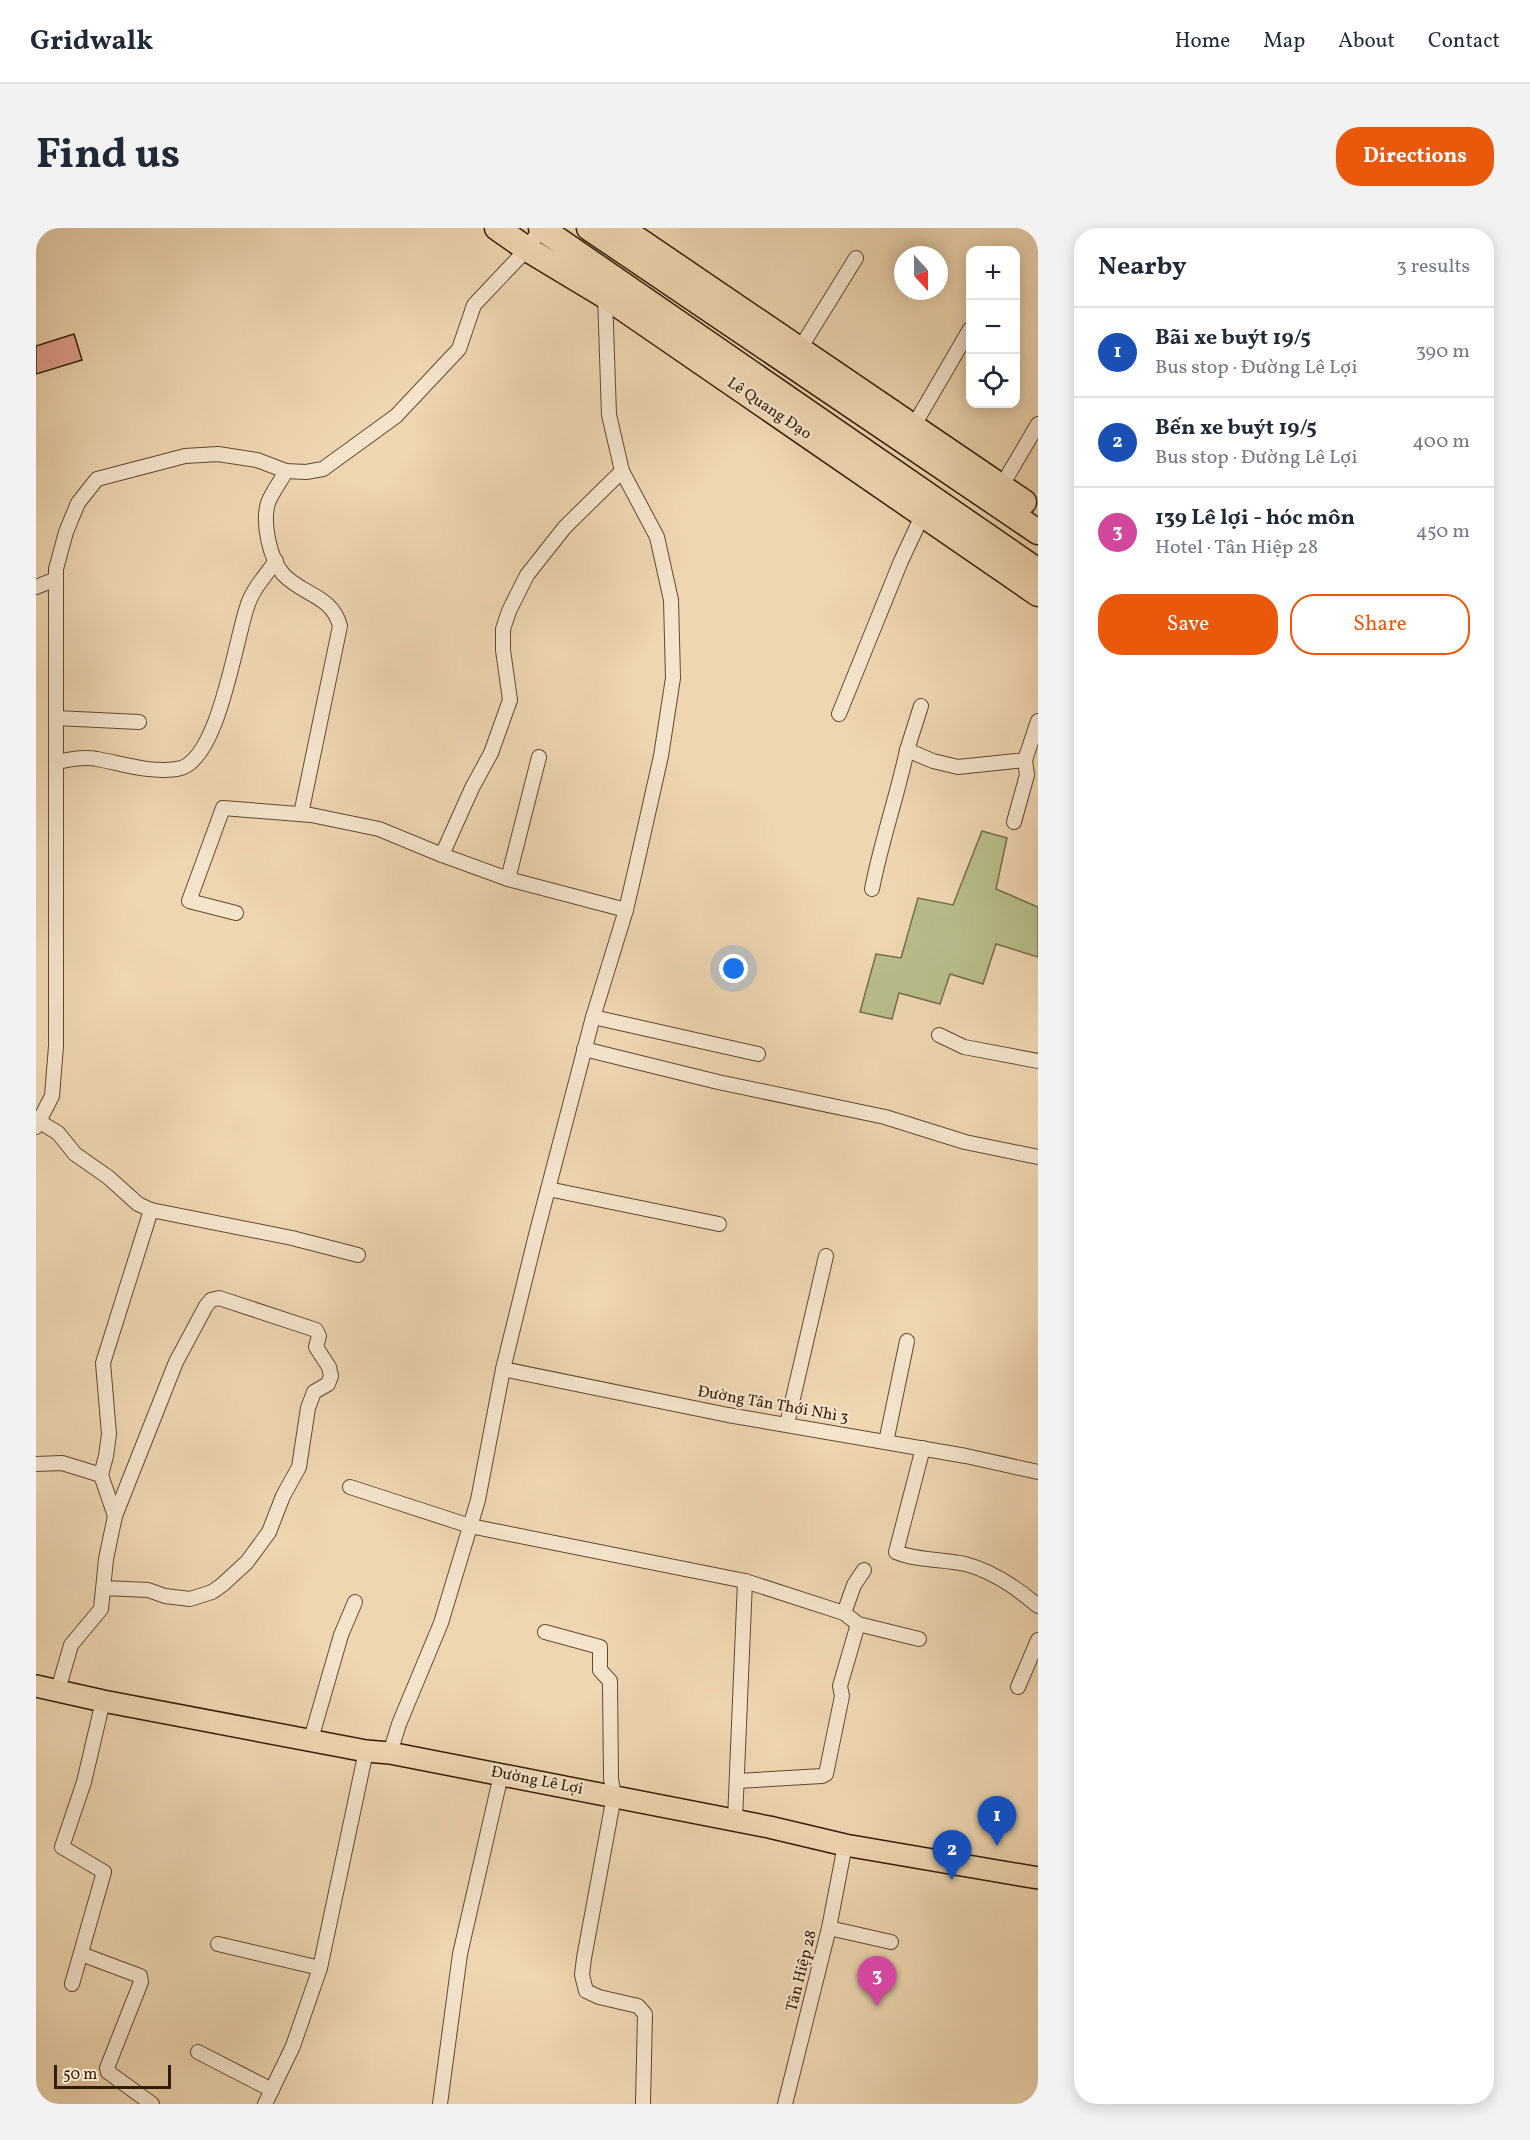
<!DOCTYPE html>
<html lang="en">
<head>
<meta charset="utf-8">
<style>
	:root { --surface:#fff; --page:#f2f2f3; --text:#1f2937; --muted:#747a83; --line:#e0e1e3; --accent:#ea580c }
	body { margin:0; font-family:Vollkorn,serif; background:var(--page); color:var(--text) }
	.controls { position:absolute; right:18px; top:18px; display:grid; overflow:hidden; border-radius:12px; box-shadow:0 3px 15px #0003 }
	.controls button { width:54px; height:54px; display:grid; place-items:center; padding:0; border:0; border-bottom:2px solid var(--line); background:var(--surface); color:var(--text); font:30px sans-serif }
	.compass { position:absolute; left:858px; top:18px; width:54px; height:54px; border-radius:50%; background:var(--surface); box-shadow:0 3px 15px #0003; rotate:159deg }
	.scale { position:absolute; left:18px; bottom:15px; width:117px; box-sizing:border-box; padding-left:6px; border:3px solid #341c03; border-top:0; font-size:16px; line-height:21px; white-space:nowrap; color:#341c03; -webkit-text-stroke:4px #f4e4cc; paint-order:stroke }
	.you { position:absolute; left:698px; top:741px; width:21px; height:21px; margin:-15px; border:4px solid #fff; border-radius:50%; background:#1a73e8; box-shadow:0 0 0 9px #1a73e833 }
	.badge { display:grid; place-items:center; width:39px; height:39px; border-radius:50%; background:var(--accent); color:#fff; font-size:20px; font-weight:700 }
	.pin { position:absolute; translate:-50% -50px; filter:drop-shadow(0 2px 3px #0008) }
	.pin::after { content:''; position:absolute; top:32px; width:21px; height:18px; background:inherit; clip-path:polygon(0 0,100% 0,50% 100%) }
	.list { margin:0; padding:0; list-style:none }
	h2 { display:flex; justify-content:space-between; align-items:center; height:78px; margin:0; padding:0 24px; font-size:26px }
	h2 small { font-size:20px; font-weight:400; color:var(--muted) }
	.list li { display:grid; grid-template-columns:39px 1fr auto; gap:18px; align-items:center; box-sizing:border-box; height:90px; padding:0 24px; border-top:2px solid var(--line) }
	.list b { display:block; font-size:22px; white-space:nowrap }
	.list p { margin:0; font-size:20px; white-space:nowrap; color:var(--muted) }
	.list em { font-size:20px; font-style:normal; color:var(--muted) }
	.actions { display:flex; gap:12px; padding:18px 24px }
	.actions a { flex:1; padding:14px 0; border:2px solid var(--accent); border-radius:24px; text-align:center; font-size:21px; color:var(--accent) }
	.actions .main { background:var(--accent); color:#fff }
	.icon { flex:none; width:33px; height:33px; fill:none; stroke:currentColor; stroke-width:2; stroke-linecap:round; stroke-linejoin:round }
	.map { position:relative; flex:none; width:1002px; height:1876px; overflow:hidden; border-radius:24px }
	header { display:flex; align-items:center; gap:36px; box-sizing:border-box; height:84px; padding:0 30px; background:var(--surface); border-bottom:2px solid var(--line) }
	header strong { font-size:28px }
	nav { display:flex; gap:33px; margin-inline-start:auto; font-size:21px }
	.intro { display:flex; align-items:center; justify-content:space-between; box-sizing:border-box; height:144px; padding:0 36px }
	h1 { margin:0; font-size:42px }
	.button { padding:15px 27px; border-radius:24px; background:var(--accent); color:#fff; font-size:21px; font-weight:700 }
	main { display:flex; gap:36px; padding:0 36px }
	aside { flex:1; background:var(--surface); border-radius:24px; box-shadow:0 3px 15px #0003 }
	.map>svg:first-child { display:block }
</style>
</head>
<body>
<header>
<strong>Gridwalk</strong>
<nav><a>Home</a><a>Map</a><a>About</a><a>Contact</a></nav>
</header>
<div class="intro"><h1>Find us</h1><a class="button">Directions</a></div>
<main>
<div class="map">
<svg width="1002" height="1876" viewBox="0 0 1002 1876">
	<rect width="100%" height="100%" fill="#eed6b1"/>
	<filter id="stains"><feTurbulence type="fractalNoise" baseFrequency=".00333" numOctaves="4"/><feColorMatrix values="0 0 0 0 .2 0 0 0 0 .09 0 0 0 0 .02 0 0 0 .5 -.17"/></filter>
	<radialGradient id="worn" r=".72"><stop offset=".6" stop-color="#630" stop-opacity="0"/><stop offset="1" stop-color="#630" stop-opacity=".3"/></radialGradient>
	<path fill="#b9be8c" stroke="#766d48" stroke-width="1.5" d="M946,603L971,610L960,661L1002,679V729L960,716L947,756L914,746L904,776L863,765L856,791L824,784L840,726L865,730L882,670L917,677Z"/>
	<path fill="#e1a08e" stroke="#341c03" stroke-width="1.5" d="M38,106L46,132L0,146V118Z"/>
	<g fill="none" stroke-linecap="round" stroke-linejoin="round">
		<defs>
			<g id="street">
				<path d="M760,127L820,30"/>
				<path d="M874,204L934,101"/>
				<path d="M250,243C245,253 236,264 232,275C226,295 234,331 247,346C266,367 296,367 304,398L265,586"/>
				<path d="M965,259L1002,196"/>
				<path d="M0,359L20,351"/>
				<path d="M885,478L871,522L897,533L922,539L989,532L1002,493"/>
				<path d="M803,486L865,333L887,286"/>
				<path d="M20,490L103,494"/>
				<path d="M503,529L472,651L590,682"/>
				<path d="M20,534C33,532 47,528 61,531C88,536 113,545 141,541C182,536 199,414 211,379C216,362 229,348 240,333"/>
				<path d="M978,594L991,547L989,532"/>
				<path d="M472,651L406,627L436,560L455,525L474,472L467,422V401L473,383L491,347L529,299L586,243"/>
				<path d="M836,661C845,614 861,569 871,522"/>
				<path d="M200,685L153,673L187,580L275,587L343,601L406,627"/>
				<path d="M557,789L722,826"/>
				<path d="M903,807L928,819L1002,833"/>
				<path d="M548,821L682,854L849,889L929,914L1002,929"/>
				<path d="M4,894L22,905L39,926L72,949L102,976L115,982L256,1010L322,1027"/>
				<path d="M0,899L16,868L20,818V341L30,304L42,275L61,251L149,228L182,226L221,232L250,243L270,244L287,241L360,188L423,121L438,77L491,21L505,0"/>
				<path d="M512,961L683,996"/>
				<path d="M467,1141L692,1187L930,1228L1002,1244"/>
				<path d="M751,1196L790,1028"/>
				<path d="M850,1214L871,1113"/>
				<path d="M887,1220L860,1324C882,1333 907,1331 929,1336C957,1343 981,1360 1002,1378"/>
				<path d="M0,1236L26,1235L65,1247"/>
				<path d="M314,1259L434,1298L709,1353L808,1385L822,1396L883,1411"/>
				<path d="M79,1288L65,1247L70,1228L73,1206L67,1135L115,982"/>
				<path d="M808,1385L818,1357L828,1342"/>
				<path d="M509,1404L564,1419V1442L574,1453L575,1551L578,1568L548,1730L546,1747L550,1763L563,1769L602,1778L609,1786L607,1876"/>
				<path d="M982,1459L1002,1412"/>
				<path d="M22,1462L35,1417L65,1381L70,1331L79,1288L140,1134L170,1078L175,1072L183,1070L280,1102L283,1108L280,1119L293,1139L295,1148L292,1156L278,1164L272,1180L263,1239L247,1268L233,1304L211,1334L186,1357L176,1364L154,1371L129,1368L112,1362L68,1360"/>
				<path d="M275,1511L305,1407L319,1374"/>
				<path d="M354,1525L363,1496L405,1395L442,1272L467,1141L500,1007L557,789L590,682L600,639L625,528L637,450L635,372L621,309L586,243L573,187L569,68L571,66"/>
				<path d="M701,1553L786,1548L790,1546L806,1468L804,1458L822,1396"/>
				<path d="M699,1592L709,1353"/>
				<path d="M793,1700L855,1714"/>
				<path d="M182,1716L284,1740"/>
				<path d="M45,1726L104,1748L105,1754L71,1840L72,1844L116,1876"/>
				<path d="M36,1756L68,1644L26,1619L48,1554L67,1473"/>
				<path d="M162,1824L236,1862"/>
				<path d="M229,1876L257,1818L284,1740L330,1523"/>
				<path d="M404,1876L424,1726L465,1547"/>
				<path d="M749,1876L793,1700L809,1617"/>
			</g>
			<path id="primary" d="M0,1458L67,1473L330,1523L354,1525L733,1599L809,1617L1002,1650"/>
			<g id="highway">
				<path d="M461,0L491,21L569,68L1002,366"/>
				<path d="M505,0L1002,343"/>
				<path d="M553,0L1002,304"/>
				<path d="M585,0L988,274"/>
			</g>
		</defs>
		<use href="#street" stroke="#624a2e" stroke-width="16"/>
		<use href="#primary" stroke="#341c03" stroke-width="24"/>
		<use href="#highway" stroke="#341c03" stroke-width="27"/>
		<use href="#street" stroke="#f4e4cc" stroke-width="14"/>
		<use href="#primary" stroke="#eed6b1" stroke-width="21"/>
		<use href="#highway" stroke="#eed6b1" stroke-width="24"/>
	</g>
	<g text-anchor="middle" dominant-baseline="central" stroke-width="4.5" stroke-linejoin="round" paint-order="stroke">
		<g font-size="16" fill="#341c03" stroke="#f4e4cc">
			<text transform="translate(733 181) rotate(34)">Lê Quang Đạo</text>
			<text transform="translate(737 1177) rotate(10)">Đường Tân Thới Nhì 3</text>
			<text transform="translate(501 1553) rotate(11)">Đường Lê Lợi</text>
			<text transform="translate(766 1743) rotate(-76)">Tân Hiệp 28</text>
		</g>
	</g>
	<rect width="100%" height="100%" filter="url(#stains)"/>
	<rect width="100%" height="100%" fill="url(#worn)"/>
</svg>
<div class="controls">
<button>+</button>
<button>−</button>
<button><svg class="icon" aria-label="locate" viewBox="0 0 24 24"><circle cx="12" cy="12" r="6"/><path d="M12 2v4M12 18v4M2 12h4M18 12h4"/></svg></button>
</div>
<svg class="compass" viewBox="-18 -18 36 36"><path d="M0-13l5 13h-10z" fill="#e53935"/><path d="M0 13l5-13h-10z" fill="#747a83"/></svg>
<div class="scale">50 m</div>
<div class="you"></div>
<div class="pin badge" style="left:961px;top:1618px;background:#1a4fb4">1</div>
<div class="pin badge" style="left:916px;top:1652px;background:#1a4fb4">2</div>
<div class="pin badge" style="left:841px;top:1778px;background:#d1479c">3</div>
</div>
<aside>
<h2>Nearby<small>3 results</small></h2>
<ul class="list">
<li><span class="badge" style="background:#1a4fb4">1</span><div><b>Bãi xe buýt 19/5</b><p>Bus stop · Đường Lê Lợi</p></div><em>390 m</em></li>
<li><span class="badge" style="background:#1a4fb4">2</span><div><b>Bến xe buýt 19/5</b><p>Bus stop · Đường Lê Lợi</p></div><em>400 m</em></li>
<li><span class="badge" style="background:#d1479c">3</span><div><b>139 Lê lợi - hóc môn</b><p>Hotel · Tân Hiệp 28</p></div><em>450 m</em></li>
</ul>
<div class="actions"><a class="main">Save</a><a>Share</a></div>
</aside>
</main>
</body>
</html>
